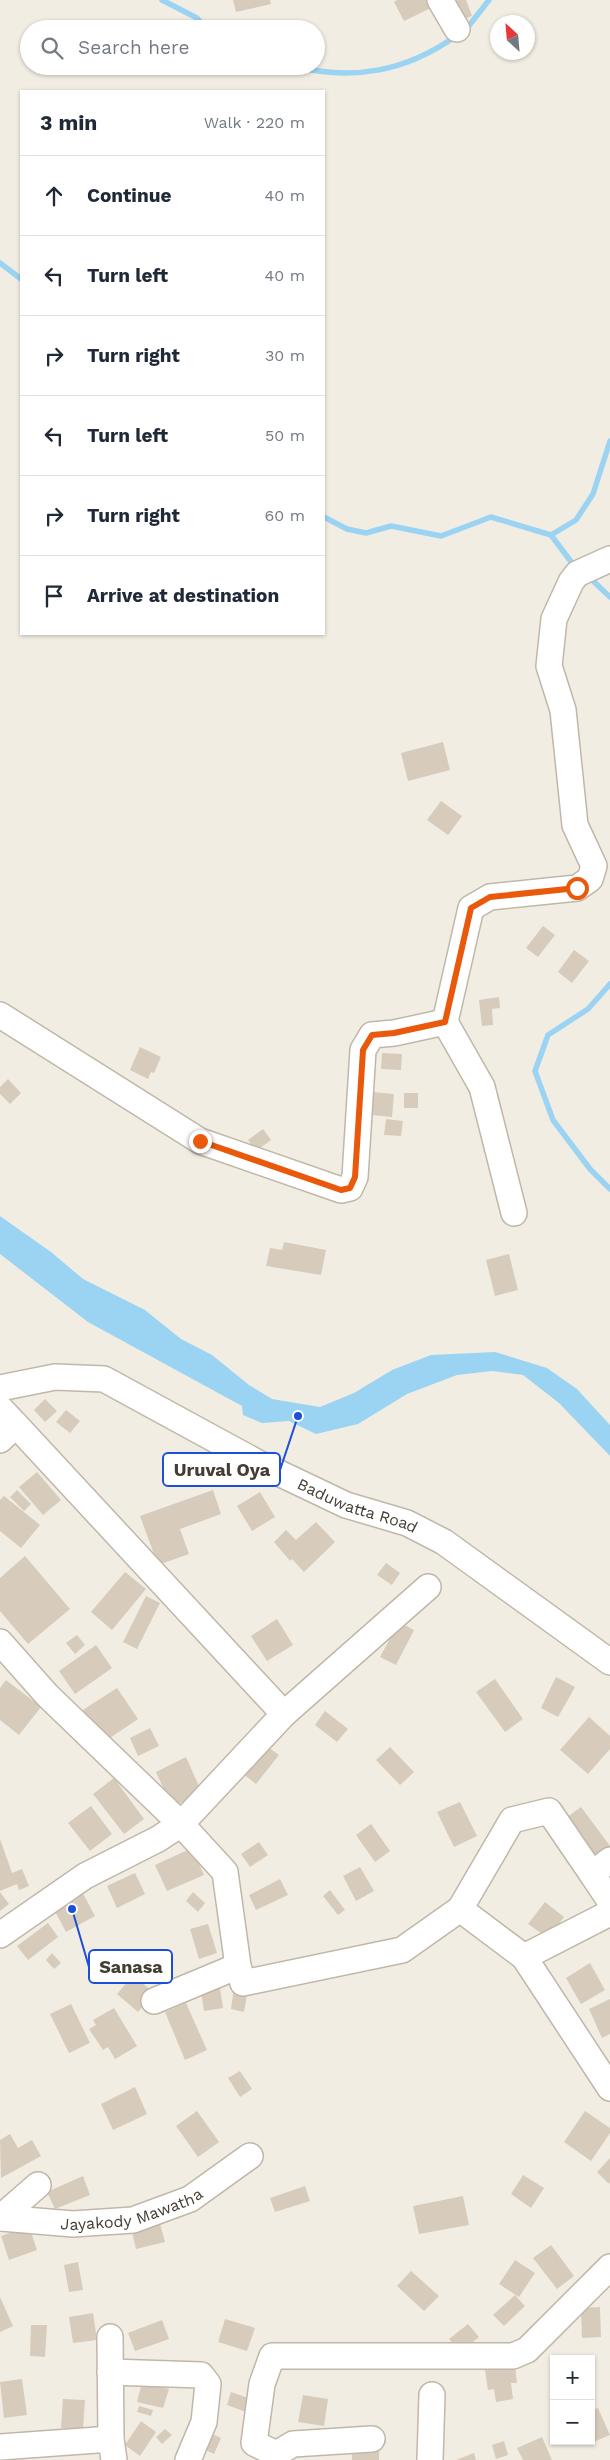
<!DOCTYPE html>
<html lang="en">
<head>
<meta charset="utf-8">
<style>
	:root { --surface:#fff; --page:#f2f2f3; --text:#1f2937; --muted:#747a83; --line:#e0e1e3 }
	body { margin:0; font-family:"Work Sans",sans-serif; background:var(--page); color:var(--text) }
	.controls { position:absolute; right:15px; bottom:15px; display:grid; overflow:hidden; border-radius:0px; box-shadow:0 1px 4px #0004 }
	.controls button { width:45px; height:45px; display:grid; place-items:center; padding:0; border:0; border-bottom:1px solid var(--line); background:var(--surface); color:var(--text); font:25px sans-serif }
	.compass { position:absolute; left:490px; top:15px; width:45px; height:45px; border-radius:50%; background:var(--surface); box-shadow:0 1px 4px #0004; rotate:334deg }
	.stop { position:absolute; width:15px; height:15px; margin:-11px; border:4px solid #ea580c; border-radius:50%; background:#fff }
	.stop.end { background:#ea580c; border-color:#fff; box-shadow:0 1px 5px #0008 }
	.list { margin:0; padding:0; list-style:none }
	h2 { display:flex; justify-content:space-between; align-items:center; height:65px; margin:0; padding:0 20px; font-size:21px }
	h2 small { font-size:16px; font-weight:400; color:var(--muted) }
	.list li { display:grid; grid-template-columns:32px 1fr auto; gap:15px; align-items:center; box-sizing:border-box; height:80px; padding:0 20px; border-top:1px solid var(--line) }
	.list b { display:block; font-size:19px; white-space:nowrap }
	.list em { font-size:16px; font-style:normal; color:var(--muted) }
	.icon { flex:none; width:28px; height:28px; fill:none; stroke:currentColor; stroke-width:2; stroke-linecap:round; stroke-linejoin:round }
	.map { position:relative; flex:none; width:610px; height:2460px; overflow:hidden }
	.search { position:absolute; background:var(--surface); box-shadow:0 1px 4px #0004; left:20px; top:20px; width:305px; height:55px; display:flex; align-items:center; gap:12px; box-sizing:border-box; padding:0 18px; border-radius:28px; color:var(--muted); font-size:19px }
	.panel { position:absolute; background:var(--surface); box-shadow:0 1px 4px #0004; left:20px; top:90px; width:305px; height:545px; border-radius:0px }
	.map>svg:first-child { display:block }
</style>
</head>
<body>
<div class="map">
<svg width="610" height="2460" viewBox="0 0 610 2460">
	<rect width="100%" height="100%" fill="#f2ede3"/>
	<path fill="#9bd3f3" d="M0,1216L51,1252L83,1279L145,1310L181,1339L212,1355L249,1385L272,1399L320,1407L354,1393L392,1370L431,1355L495,1352L547,1368L577,1389L610,1425V1456L559,1403L523,1375L492,1371L457,1375L407,1394L358,1424L316,1434L289,1421L262,1423L243,1415L242,1406L88,1322L0,1254Z"/>
	<g fill="none" stroke-linecap="round" stroke-linejoin="round">
		<g stroke="#9bd3f3" stroke-width="5.5">
			<path d="M162,0L197,18L207,29"/>
			<path d="M464,32L489,0"/>
			<path d="M292,66C353,81 405,72 456,36"/>
			<path d="M0,263L21,279"/>
			<path d="M324,517L347,529L366,533L391,526L441,536L491,517L551,535"/>
			<path d="M575,567L551,535L576,520L593,494L610,441"/>
			<path d="M589,577L610,597"/>
			<path d="M610,984L588,1009L548,1035L535,1071L553,1120L590,1169L610,1189"/>
		</g>
	</g>
	<g fill="#d7cbbb">
		<path d="M233,0H270L271,4L236,12Z"/>
		<path d="M397,0H430L433,7L404,21L394,2Z"/>
		<path d="M456,0H466L472,16L464,19Z"/>
		<path d="M443,742L450,770L408,781L401,753Z"/>
		<path d="M441,801L462,816L448,835L427,820Z"/>
		<path d="M543,926L555,935L538,957L526,948Z"/>
		<path d="M574,950L589,961L572,983L558,972Z"/>
		<path d="M499,997L500,1008L492,1009L493,1025L482,1026L479,1000Z"/>
		<path d="M140,1047L161,1057L154,1073L151,1072L148,1079L130,1070Z"/>
		<path d="M382,1053L402,1054L401,1070L381,1069Z"/>
		<path d="M8,1079L21,1093L10,1104L0,1094V1087Z"/>
		<path d="M373,1092L394,1094L392,1117L371,1115Z"/>
		<rect x="404" y="1093" width="14" height="15"/>
		<path d="M386,1119L403,1121L401,1136L384,1135Z"/>
		<path d="M263,1129L271,1140L256,1151L248,1140Z"/>
		<path d="M284,1242L326,1250L321,1275L266,1266L270,1248L282,1250Z"/>
		<path d="M509,1254L518,1290L495,1296L486,1260Z"/>
		<path d="M45,1399L57,1411L45,1422L34,1410Z"/>
		<path d="M66,1410L80,1421L70,1433L56,1422Z"/>
		<path d="M37,1472L61,1500L43,1515L19,1487Z"/>
		<path d="M17,1490L31,1504L24,1511L10,1497Z"/>
		<path d="M213,1490L221,1514L180,1529L189,1554L158,1565L140,1516Z"/>
		<path d="M260,1492L275,1517L252,1531L237,1506Z"/>
		<path d="M4,1496L40,1525L21,1548L0,1531V1500Z"/>
		<path d="M316,1522L335,1542L304,1572L292,1559L290,1561L274,1542L286,1530L296,1540Z"/>
		<path d="M25,1556L70,1609L28,1644L0,1611V1578Z"/>
		<path d="M386,1563L400,1573L392,1585L377,1575Z"/>
		<path d="M125,1572L146,1589L112,1630L91,1612Z"/>
		<path d="M146,1596L160,1603L137,1649L123,1642Z"/>
		<path d="M277,1619L293,1645L267,1661L251,1636Z"/>
		<path d="M399,1622L414,1630L396,1665L380,1657Z"/>
		<path d="M77,1635L85,1645L75,1654L66,1643Z"/>
		<path d="M96,1645L112,1668L75,1694L59,1671Z"/>
		<path d="M556,1677L575,1687L558,1717L541,1708Z"/>
		<path d="M495,1679L523,1719L505,1732L476,1692Z"/>
		<path d="M6,1680L41,1707L19,1735L0,1720V1688Z"/>
		<path d="M117,1688L138,1719L104,1742L83,1710Z"/>
		<path d="M325,1711L348,1729L337,1742L315,1725Z"/>
		<path d="M589,1717L610,1736V1749L588,1774L560,1750Z"/>
		<path d="M150,1728L159,1746L138,1756L130,1738Z"/>
		<path d="M265,1745L279,1755L256,1784L242,1773Z"/>
		<path d="M390,1747L414,1772L400,1785L376,1760Z"/>
		<path d="M186,1757L202,1793L172,1807L156,1772Z"/>
		<path d="M114,1778L144,1819L124,1834L93,1794Z"/>
		<path d="M460,1802L477,1836L454,1847L437,1812Z"/>
		<path d="M91,1806L112,1834L90,1851L68,1823Z"/>
		<path d="M581,1807L610,1846V1851L595,1863L563,1820Z"/>
		<path d="M371,1824L390,1851L375,1862L356,1835Z"/>
		<path d="M0,1839L12,1873L22,1869L29,1886L19,1890L17,1884L0,1891Z"/>
		<path d="M259,1842L268,1855L250,1867L241,1854Z"/>
		<path d="M192,1848L204,1875L167,1891L155,1865Z"/>
		<path d="M360,1867L374,1891L356,1901L343,1876Z"/>
		<path d="M135,1873L145,1894L117,1908L107,1886Z"/>
		<path d="M280,1879L288,1895L256,1910L249,1895Z"/>
		<path d="M79,1886L95,1916L66,1932L50,1902Z"/>
		<path d="M330,1890L345,1910L338,1915L323,1896Z"/>
		<path d="M0,1892L9,1904L0,1911Z"/>
		<path d="M193,1892L205,1903L198,1912L186,1901Z"/>
		<path d="M545,1902L564,1917L548,1938L528,1924Z"/>
		<path d="M48,1923L58,1937L28,1960L17,1946Z"/>
		<path d="M208,1924L217,1953L199,1959L190,1929Z"/>
		<path d="M52,1953L61,1963L54,1969L46,1960Z"/>
		<path d="M590,1963L605,1990L581,2004L566,1978Z"/>
		<path d="M133,1975L154,1993L138,2012L117,1994Z"/>
		<path d="M219,1982L223,2008L204,2011L200,1985Z"/>
		<path d="M234,1987L248,1989L244,2012L231,2009Z"/>
		<path d="M610,1999V2034L602,2038L589,2009Z"/>
		<path d="M186,2003L207,2050L185,2060L165,2012Z"/>
		<path d="M71,2004L90,2043L69,2053L50,2014Z"/>
		<path d="M114,2008L137,2046L115,2059L108,2047L103,2050L89,2029L96,2025L93,2020Z"/>
		<path d="M240,2071L252,2089L240,2097L228,2078Z"/>
		<path d="M135,2087L147,2114L113,2130L101,2104Z"/>
		<path d="M197,2111L219,2142L198,2157L176,2126Z"/>
		<path d="M585,2111L610,2128V2133L591,2161L564,2142Z"/>
		<path d="M10,2134L18,2148L32,2140L41,2156L1,2178L0,2140Z"/>
		<path d="M610,2158V2182L609,2184L597,2172Z"/>
		<path d="M523,2175L544,2188L531,2208L511,2194Z"/>
		<path d="M83,2176L90,2195L55,2209L47,2192Z"/>
		<path d="M305,2186L310,2201L275,2212L270,2198Z"/>
		<path d="M463,2196L469,2225L419,2234L413,2206Z"/>
		<path d="M159,2220L165,2242L136,2249L131,2228Z"/>
		<path d="M29,2226L37,2250L9,2260L1,2236Z"/>
		<path d="M551,2245L574,2276L557,2289L533,2258Z"/>
		<path d="M515,2260L535,2273L519,2297L499,2284Z"/>
		<path d="M78,2262L83,2290L69,2292L64,2265Z"/>
		<path d="M411,2271L439,2296L424,2311L397,2286Z"/>
		<path d="M515,2295L525,2306L504,2326L493,2315Z"/>
		<path d="M0,2297L13,2326L0,2332Z"/>
		<path d="M600,2307L601,2337L582,2338L581,2308Z"/>
		<path d="M93,2313L97,2340L73,2343L69,2317Z"/>
		<path d="M225,2319L255,2328L247,2351L218,2342Z"/>
		<path d="M162,2320L169,2339L135,2351L128,2333Z"/>
		<path d="M468,2324L479,2337L460,2352L449,2339Z"/>
		<path d="M31,2325H47L45,2357L30,2356Z"/>
		<path d="M515,2366L517,2383H511L513,2399L496,2402L494,2389L488,2390L485,2370Z"/>
		<path d="M22,2379L27,2415L4,2418L0,2382Z"/>
		<path d="M142,2382L169,2389L163,2408L137,2402Z"/>
		<path d="M231,2392L251,2399L246,2412L227,2405Z"/>
		<path d="M303,2395L328,2399L324,2426L298,2422Z"/>
		<path d="M63,2399L85,2400L83,2429L61,2428Z"/>
		<path d="M139,2406L153,2410L151,2416L137,2412Z"/>
		<path d="M598,2408L610,2435L591,2443V2411Z"/>
		<path d="M141,2421L156,2432L140,2456L125,2445Z"/>
		<path d="M165,2429L172,2435L162,2444L156,2437Z"/>
		<path d="M204,2430L221,2438L214,2454L197,2446Z"/>
		<path d="M542,2437L552,2460H523L517,2448Z"/>
		<path d="M504,2441L508,2455L496,2459L492,2445Z"/>
		<path d="M352,2446L379,2447V2460H352Z"/>
		<path d="M474,2453L476,2460H456Z"/>
	</g>
	<g fill="none" stroke-linecap="round" stroke-linejoin="round">
		<defs>
			<g id="minor">
				<path d="M440,0L457,29"/>
				<path d="M0,1015L200,1141L341,1190L350,1188L355,1177L363,1050L372,1035L394,1033L445,1022"/>
				<path d="M514,1213L482,1087L445,1022L471,908L490,897L577,888L590,879L594,866L575,825L563,710L549,666L554,619L571,582L577,574L610,559"/>
				<path id="s1" d="M0,1388L55,1377L104,1379L260,1464L346,1505L407,1523L444,1542L610,1662"/>
				<path d="M0,1408L16,1425L0,1440"/>
				<path d="M16,1425L284,1714L428,1587"/>
				<path d="M0,1642L47,1695L181,1824L225,1872L238,1966L243,1983L402,1950L460,1909L524,1957L610,2088"/>
				<path d="M592,1874L610,1901"/>
				<path d="M460,1909L512,1820L549,1811L592,1874L610,1860"/>
				<path d="M0,1935L85,1876L158,1839L181,1824L284,1714"/>
				<path d="M524,1957L610,1913"/>
				<path d="M154,2001L238,1966"/>
				<path id="s2" d="M0,2218L73,2224L133,2220L190,2199L250,2156"/>
				<path d="M0,2218L38,2185"/>
				<path d="M110,2337L111,2439"/>
				<path d="M110,2372L201,2375L208,2384L204,2422L188,2460"/>
				<path d="M372,2439L293,2444L276,2454L254,2443L262,2384L272,2356H513L527,2350L610,2267"/>
				<path d="M0,2447L111,2439L114,2460"/>
				<path d="M430,2460L432,2395"/>
			</g>
		</defs>
		<use href="#minor" stroke="#c1b7a8" stroke-width="28"/>
		<use href="#minor" stroke="#fff" stroke-width="25"/>
	</g>
	<g fill="none" stroke-linecap="round" stroke-linejoin="round">
		<path stroke="#ea580c" stroke-width="6" d="M200,1141L341,1190L350,1188L355,1177L363,1050L372,1035L394,1033L445,1022L471,908L490,897L577,888"/>
	</g>
	<g text-anchor="middle" dominant-baseline="central" stroke-width="5" stroke-linejoin="round" paint-order="stroke">
		<g font-size="16" fill="#443d33" stroke="#fff">
			<text stroke="none"><textPath href="#s1" startOffset="389">Baduwatta Road</textPath></text>
			<text stroke="none"><textPath href="#s2" startOffset="134">Jayakody Mawatha</textPath></text>
		</g>
	</g>
	<path fill="none" stroke="#1d4ed8" stroke-width="2" d="M298 1416L280 1470M72 1909L89 1967"/>
	<g fill="#1d4ed8" stroke="#fff" stroke-width="2">
		<circle cx="298" cy="1416" r="5"/>
		<circle cx="72" cy="1909" r="5"/>
	</g>
	<g fill="#fff" stroke="#1d4ed8" stroke-width="2">
		<rect x="163" y="1453" width="117" height="33" rx="5"/>
		<rect x="89" y="1950" width="83" height="33" rx="5"/>
	</g>
	<g font-size="18" text-anchor="middle" font-weight="bold" fill="#443d33">
		<text x="222" y="1476">Uruval Oya</text>
		<text x="131" y="1973">Sanasa</text>
	</g>
</svg>
<div class="controls">
<button>+</button>
<button>−</button>
</div>
<svg class="compass" viewBox="-18 -18 36 36"><path d="M0-13l5 13h-10z" fill="#e53935"/><path d="M0 13l5-13h-10z" fill="#747a83"/></svg>
<div class="stop" style="left:577px;top:888px"></div>
<div class="stop end" style="left:200px;top:1141px"></div>
<div class="search"><svg class="icon" aria-label="search" viewBox="0 0 24 24"><circle cx="10" cy="10" r="6"/><path d="M15 15l6 6"/></svg>Search here</div>
<section class="panel">
<h2>3 min<small>Walk · 220 m</small></h2>
<ul class="list">
<li><svg class="icon" aria-label="ahead" viewBox="0 0 24 24"><path d="M12 20V5M6 11l6-6 6 6"/></svg><div><b>Continue</b></div><em>40 m</em></li>
<li><svg class="icon" aria-label="left" viewBox="0 0 24 24"><path d="M17 20v-9H6M10 6l-5 5 5 5"/></svg><div><b>Turn left</b></div><em>40 m</em></li>
<li><svg class="icon" aria-label="right" viewBox="0 0 24 24"><path d="M7 20v-9h11M14 6l5 5-5 5"/></svg><div><b>Turn right</b></div><em>30 m</em></li>
<li><svg class="icon" aria-label="left" viewBox="0 0 24 24"><path d="M17 20v-9H6M10 6l-5 5 5 5"/></svg><div><b>Turn left</b></div><em>50 m</em></li>
<li><svg class="icon" aria-label="right" viewBox="0 0 24 24"><path d="M7 20v-9h11M14 6l5 5-5 5"/></svg><div><b>Turn right</b></div><em>60 m</em></li>
<li><svg class="icon" aria-label="arrive" viewBox="0 0 24 24"><path d="M6 21V4h12l-3 4 3 4H6"/></svg><div><b>Arrive at destination</b></div></li>
</ul>
</section>
</div>
</body>
</html>
